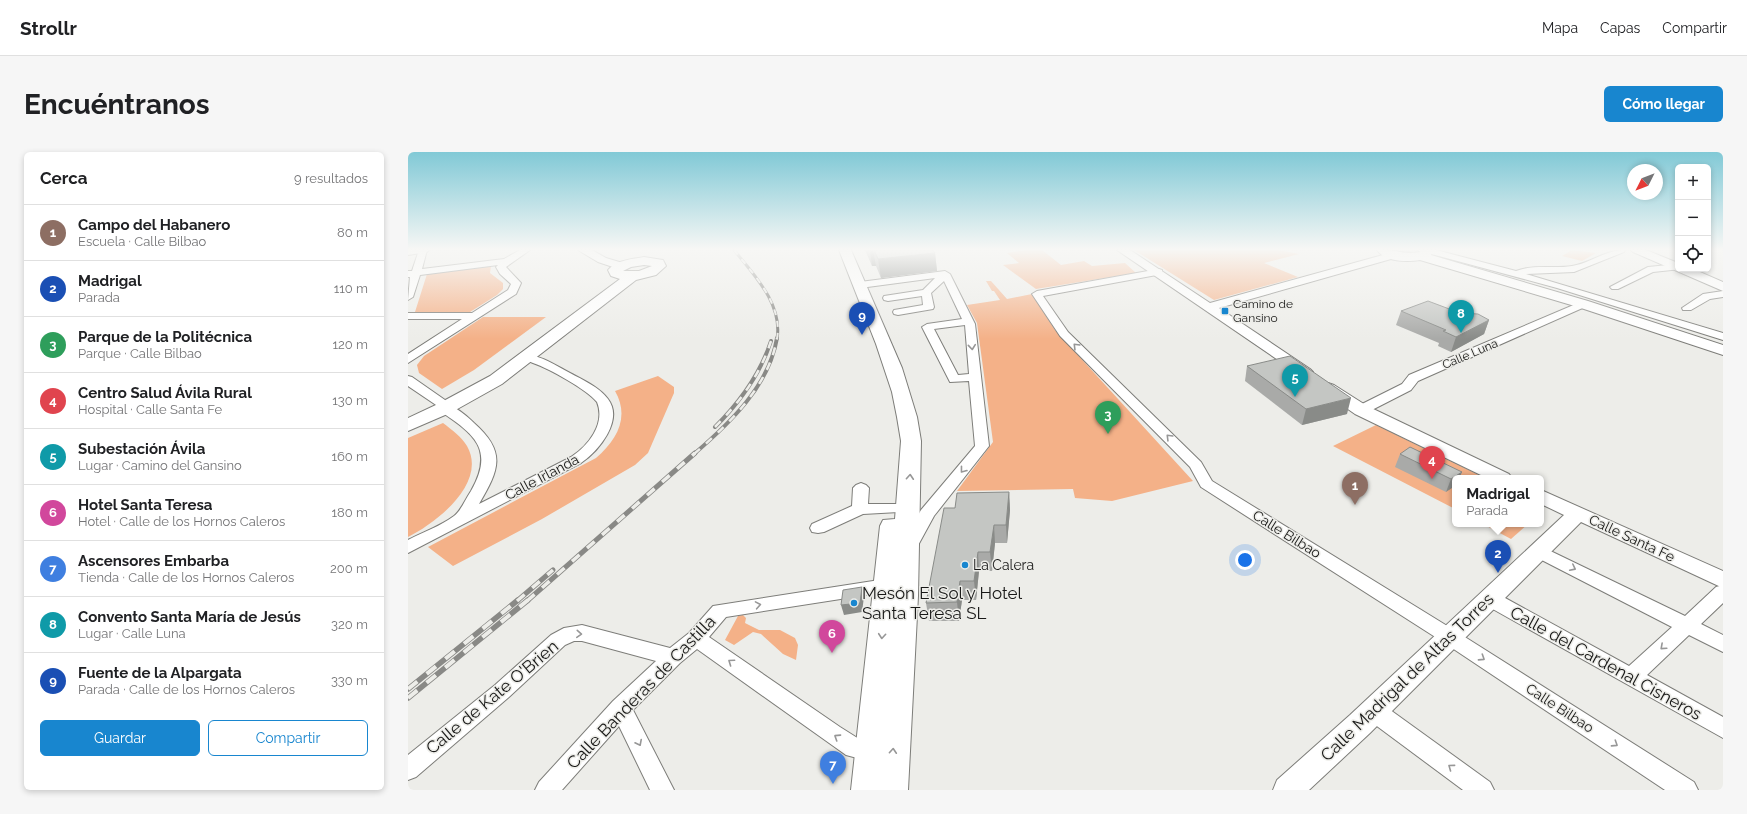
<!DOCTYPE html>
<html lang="es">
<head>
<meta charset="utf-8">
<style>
	:root { --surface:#fff; --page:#f6f6f6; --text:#202124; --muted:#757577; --line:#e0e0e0; --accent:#1886cf }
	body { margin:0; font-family:Raleway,sans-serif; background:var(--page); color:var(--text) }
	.controls { position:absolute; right:12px; top:12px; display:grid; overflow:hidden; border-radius:6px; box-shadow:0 2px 6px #0003 }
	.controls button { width:36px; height:36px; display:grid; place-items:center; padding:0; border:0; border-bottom:1px solid var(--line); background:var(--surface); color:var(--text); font:20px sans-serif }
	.compass { position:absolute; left:1219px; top:12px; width:36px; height:36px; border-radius:50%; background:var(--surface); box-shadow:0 2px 6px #0003; rotate:228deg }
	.you { position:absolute; left:837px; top:408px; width:14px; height:14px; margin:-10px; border:3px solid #fff; border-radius:50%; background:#1a73e8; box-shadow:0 0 0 6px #1a73e833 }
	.badge { display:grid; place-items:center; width:26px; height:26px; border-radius:50%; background:var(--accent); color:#fff; font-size:13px; font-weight:700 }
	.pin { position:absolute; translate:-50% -33px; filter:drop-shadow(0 1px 2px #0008) }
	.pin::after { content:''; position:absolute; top:21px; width:14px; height:12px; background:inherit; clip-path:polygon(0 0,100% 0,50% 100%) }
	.popup { position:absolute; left:1044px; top:323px; width:92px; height:52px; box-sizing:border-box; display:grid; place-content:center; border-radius:6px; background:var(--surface); filter:drop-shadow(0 1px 3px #0005); font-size:13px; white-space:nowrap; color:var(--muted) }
	.popup b { font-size:15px; color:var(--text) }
	.popup::after { content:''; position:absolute; left:50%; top:100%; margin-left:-8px; border:8px solid transparent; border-top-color:var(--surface) }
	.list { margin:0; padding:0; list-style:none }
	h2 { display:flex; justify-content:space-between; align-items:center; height:52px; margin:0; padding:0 16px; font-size:17px }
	h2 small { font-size:13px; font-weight:400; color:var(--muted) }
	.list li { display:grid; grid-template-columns:26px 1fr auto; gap:12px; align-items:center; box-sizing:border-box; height:56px; padding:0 16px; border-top:1px solid var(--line) }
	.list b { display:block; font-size:15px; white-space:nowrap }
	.list p { margin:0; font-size:13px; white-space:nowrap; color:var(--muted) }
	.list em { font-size:13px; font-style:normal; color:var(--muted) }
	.actions { display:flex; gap:8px; padding:12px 16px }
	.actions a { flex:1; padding:9px 0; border:1px solid var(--accent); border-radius:6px; text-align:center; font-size:14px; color:var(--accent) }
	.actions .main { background:var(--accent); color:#fff }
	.icon { flex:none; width:22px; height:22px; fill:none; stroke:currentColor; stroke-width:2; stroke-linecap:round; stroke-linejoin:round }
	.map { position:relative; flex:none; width:1315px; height:638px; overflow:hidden; border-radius:6px }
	header { display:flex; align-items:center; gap:24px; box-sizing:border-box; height:56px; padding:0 20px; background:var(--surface); border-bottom:1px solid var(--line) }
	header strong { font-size:19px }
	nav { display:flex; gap:22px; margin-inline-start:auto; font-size:14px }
	.intro { display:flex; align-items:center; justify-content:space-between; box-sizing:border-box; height:96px; padding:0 24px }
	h1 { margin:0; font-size:28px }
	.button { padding:10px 18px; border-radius:6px; background:var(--accent); color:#fff; font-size:14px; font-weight:700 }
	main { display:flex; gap:24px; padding:0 24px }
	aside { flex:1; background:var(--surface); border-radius:6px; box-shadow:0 2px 6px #0003 }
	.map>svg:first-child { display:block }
</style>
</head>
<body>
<header>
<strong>Strollr</strong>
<nav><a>Mapa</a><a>Capas</a><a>Compartir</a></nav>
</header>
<div class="intro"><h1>Encuéntranos</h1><a class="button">Cómo llegar</a></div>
<main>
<aside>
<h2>Cerca<small>9 resultados</small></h2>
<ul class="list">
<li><span class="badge" style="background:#8d6e63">1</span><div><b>Campo del Habanero</b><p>Escuela · Calle Bilbao</p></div><em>80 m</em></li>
<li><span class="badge" style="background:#1a4fb4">2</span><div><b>Madrigal</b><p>Parada</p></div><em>110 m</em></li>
<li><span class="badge" style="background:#2e9e5b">3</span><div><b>Parque de la Politécnica</b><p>Parque · Calle Bilbao</p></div><em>120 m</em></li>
<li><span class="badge" style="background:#e0444e">4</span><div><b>Centro Salud Ávila Rural</b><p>Hospital · Calle Santa Fe</p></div><em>130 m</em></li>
<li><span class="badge" style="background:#0f9aa8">5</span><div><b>Subestación Ávila</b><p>Lugar · Camino del Gansino</p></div><em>160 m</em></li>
<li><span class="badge" style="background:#d1479c">6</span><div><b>Hotel Santa Teresa</b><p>Hotel · Calle de los Hornos Caleros</p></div><em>180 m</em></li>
<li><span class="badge" style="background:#3f7fe0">7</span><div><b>Ascensores Embarba</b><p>Tienda · Calle de los Hornos Caleros</p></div><em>200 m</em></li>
<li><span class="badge" style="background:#0f9aa8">8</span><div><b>Convento Santa María de Jesús</b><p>Lugar · Calle Luna</p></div><em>320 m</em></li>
<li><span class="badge" style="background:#1a4fb4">9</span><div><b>Fuente de la Alpargata</b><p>Parada · Calle de los Hornos Caleros</p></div><em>330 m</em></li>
</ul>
<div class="actions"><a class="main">Guardar</a><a>Compartir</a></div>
</aside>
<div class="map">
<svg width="1315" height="638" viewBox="0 0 1315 638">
	<rect width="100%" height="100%" fill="#edede9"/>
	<g fill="#f4b188">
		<path d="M618,98H634L653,113L676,109L684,114L717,111L728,121L628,137L595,113L611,111L599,101Z"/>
		<path d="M726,98H870L891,102L856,111L890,125L806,148Z"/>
		<path d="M1164,98L1188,101L1174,109L1154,104Z"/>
		<path d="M83,114L82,121L95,131V137L89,143L62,160H7L19,122L69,115Z"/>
		<path d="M578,129H583L599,147L624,142L647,178L785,329L704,349L667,346L665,337L549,339L585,290L569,171L559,153L592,148L586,139H584Z"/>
		<path d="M75,165H138L66,218L34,237L11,221L9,213L16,204Z"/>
		<path d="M250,224L266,235V241L240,301L227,313L134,367L45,414L20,395L188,306C209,288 222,265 207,239Z"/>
		<path d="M35,271C44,278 53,284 59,294C80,331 28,371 0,385V286Z"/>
		<path d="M968,273L1077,326H1047V357L925,294Z"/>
		<path d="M1075,372H1120L1103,387Z"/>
		<path d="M335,463L338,466L337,471L351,478H372L387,486L390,493L388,508L375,502L353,482L345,480L326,493L317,488L330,464Z"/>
	</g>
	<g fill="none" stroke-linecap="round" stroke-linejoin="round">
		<defs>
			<g id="minor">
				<path d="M11,98H19L14,117L96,107L112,98H122L98,115L113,131L108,142L0,211V202L54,167H0V161H64L100,138L103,132L92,122L88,115L90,113L12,123L5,145L0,148L2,125H0V119H4Z"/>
				<path d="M1015,98H1028L1108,119C1126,112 1145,117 1164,114C1183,111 1197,98 1217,98L1216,100L1166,120L1118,122L1315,181V188L1149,136L1016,100Z"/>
				<path d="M1270,112V117H1273L1245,120L1210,137H1204L1202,135L1240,115Z"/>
				<path d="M751,117L754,118V122L635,144L660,180L793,310L804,329L1049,480L1286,630L1290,638H1257L1035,490L793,335L782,315L652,184L624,142L629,139Z"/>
				<path d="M537,119L542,122L567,172L581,294L526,364L508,397L502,399L496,397L493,393L513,358L567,294L561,229L542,230L514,175L519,172L554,167L536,129L523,141L526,155L525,157L490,163L486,162L485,160L486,158L515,153L514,144L480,149L476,148L475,146L476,144L515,138L527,126L452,136L447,133L452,130ZM557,173L561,222L550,223L526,177Z"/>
				<path d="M1315,139V145L1302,147L1283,158H1275L1274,156L1295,142Z"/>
				<path d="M1175,149L1180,152L1179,154L1010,229L1003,238L958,261H948L946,258L948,255L994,232L1001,223Z"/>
				<path d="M117,202C134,204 147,213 162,221C175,228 191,235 200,247C216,268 191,299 173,311L0,401V388C15,380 33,374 46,364C53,359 58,346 63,339C87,297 66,282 32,259L31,255L0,234V224L4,225L37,248L38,252C48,255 59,264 66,271C99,300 91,318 71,352L163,305C180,294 198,272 189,250C178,237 142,217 125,211C121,209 117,209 113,209L111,206Z"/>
				<path d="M453,331L458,333L461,336L460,352H491L493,356L491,360L455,362L416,380L410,381L404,380L402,376L404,372L444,354L445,336L448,333Z"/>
				<path d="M1130,393L1277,464L1308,435L1315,433V451L1293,472L1315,483V500L1281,483L1239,523L1315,565V586L1074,451L1072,446L1074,441L1081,439L1088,441L1221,514L1264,475L1124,403L1121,399L1124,395Z"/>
				<path d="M478,427L484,429L487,434L484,439L318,465L301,485L432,575L451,587L472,593L475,600L472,607L464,610L438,603L289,497L272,511L225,558L266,638H242L211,574L154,638H127L131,630L205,549L248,509L174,489H166L157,493L101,545L8,625L0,628V603L87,533L143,483L156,476L174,473L262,496L281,481L305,454Z"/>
				<path d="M966,550L974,552L1082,630L1086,638H1055L958,566L955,559L958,552Z"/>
			</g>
			<g id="tertiary">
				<path d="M0,98H21L19,100L0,103Z"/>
				<path d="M170,98H184L198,106L218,112L220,114L214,118L190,110Z"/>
				<path d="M709,98H722L802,151L982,101L986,100L992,103L990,105L811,156L902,217L905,220L902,223H892Z"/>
				<path d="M1223,98H1238L1270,111V117H1285L1315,130V139L1225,100Z"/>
				<path d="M920,231L926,233L959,254L1101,322L1104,326H1079L947,262L914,239L912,236L914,233Z"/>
				<path d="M1133,338L1315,419V436L1173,370L962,581L901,638H865L869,628L942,563L1156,363L1133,352Z"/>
			</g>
			<g id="secondary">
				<path d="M969,98C983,96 996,103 1012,100L1010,98H1023L1024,100L1023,103L1180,149L1315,193V203L1170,155L1012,108C999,110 977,110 969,98Z"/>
				<path d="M236,105L255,108L258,114L248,123L228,128L94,232L44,260L0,279V266L30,252L82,224L212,127L203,124L200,118C208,108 225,107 236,105ZM236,113L244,114L231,119H215L223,115Z"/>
			</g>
			<path id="primary" d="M431,98H443L494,216L509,265L513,289L510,444L500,638H443L472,374L475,368L487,367L493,289L489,265L484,240L468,192Z"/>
		</defs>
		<use href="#minor" stroke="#7d7d79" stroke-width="2"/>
		<use href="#tertiary" stroke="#7d7d79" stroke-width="2"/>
		<use href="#secondary" stroke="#7d7d79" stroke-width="2"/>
		<use href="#primary" stroke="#7d7d79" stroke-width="2"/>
		<use href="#minor" fill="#fff" fill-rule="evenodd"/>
		<use href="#tertiary" fill="#fff" fill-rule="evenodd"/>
		<use href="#secondary" fill="#fff" fill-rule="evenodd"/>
		<use href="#primary" fill="#fff" fill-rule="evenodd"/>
		<defs>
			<path id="rail-far3" d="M326,98C346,123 375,152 369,187"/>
			<g id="rail-far2">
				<path d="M307,275C332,250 352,223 363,189"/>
				<path d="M286,302C322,271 361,234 369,186"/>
			</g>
			<g id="rail-far1">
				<path d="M109,449L145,418"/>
				<path d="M119,449L287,301"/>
			</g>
			<g id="rail">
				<path d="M0,537L110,448"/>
				<path d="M0,546L120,448"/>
			</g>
		</defs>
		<use href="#rail-far3" stroke="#898986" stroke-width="3"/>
		<use href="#rail-far2" stroke="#898986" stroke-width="4"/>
		<use href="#rail-far1" stroke="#898986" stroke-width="5"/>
		<use href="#rail" stroke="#898986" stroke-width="5.5"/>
		<use href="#rail-far3" stroke="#edede9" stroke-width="2" stroke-dasharray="6" stroke-linecap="butt"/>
		<use href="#rail-far2" stroke="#edede9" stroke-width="2.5" stroke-dasharray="8" stroke-linecap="butt"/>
		<use href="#rail-far1" stroke="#edede9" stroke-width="3.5" stroke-dasharray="10" stroke-linecap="butt"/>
		<use href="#rail" stroke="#edede9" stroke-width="4" stroke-dasharray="12" stroke-linecap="butt"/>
	</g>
	<g fill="#a9aaa8">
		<path d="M457,98H525L527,101L529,119L473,126L468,114H464Z"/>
		<path d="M993,159L1052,161L1081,168L1076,182L1043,200L1030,194L1031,191L988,173Z"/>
		<path d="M839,214L939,262L894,273L837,229Z"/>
		<path d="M992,302L1054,320L1051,326H1047L1038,340L987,315Z"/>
		<path d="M601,340L602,358L599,391H587L584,419H571L568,448H554L551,469H521L518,451L547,356Z"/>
	</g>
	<g fill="#898b88">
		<path d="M462,98H465L468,114H464Z"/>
		<path d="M527,101L529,119L473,126L470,107Z"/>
		<path d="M1081,168L1076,182L1043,200L1048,185Z"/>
		<path d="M943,246L939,262L894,273L898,257Z"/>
		<path d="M1054,320L1051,326H1047V334L1038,340L1043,327Z"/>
		<path d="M601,340L602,358L599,391L598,373Z"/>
		<path d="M586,373L587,391L584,419L582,400Z"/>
		<path d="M570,400L571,419L568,448L566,429Z"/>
		<path d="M552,429L554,448L551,469L549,450Z"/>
		<path d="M454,435L456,445L454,460L436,463L433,453Z"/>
	</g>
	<g fill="#c4c6c3" stroke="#898b88">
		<path d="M466,98H525L527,101L470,107Z"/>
		<path d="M1020,149L1052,161L1070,162L1081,168L1048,185L1035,179L1038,178L993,159Z"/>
		<path d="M882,204L943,246L898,257L839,214Z"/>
		<path d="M1002,295L1054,320L1043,327L992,302Z"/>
		<path d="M601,340L598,373H586L582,400H570L566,429H552L549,450L518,451L536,356H547L549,341Z"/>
		<path d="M454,435L452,451L433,453L435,438Z"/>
	</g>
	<defs><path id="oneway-chevron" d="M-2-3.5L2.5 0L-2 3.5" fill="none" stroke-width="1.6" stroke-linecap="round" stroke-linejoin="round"/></defs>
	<g stroke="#979797">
		<use href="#oneway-chevron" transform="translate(668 194) rotate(-135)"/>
		<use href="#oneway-chevron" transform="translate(564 195) rotate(84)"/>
		<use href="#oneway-chevron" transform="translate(761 285) rotate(-135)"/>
		<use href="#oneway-chevron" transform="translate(555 318) rotate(128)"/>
		<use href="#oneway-chevron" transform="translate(502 325) rotate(-86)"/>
		<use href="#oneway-chevron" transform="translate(1165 416) rotate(27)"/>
		<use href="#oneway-chevron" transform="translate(350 453) rotate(-10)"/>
		<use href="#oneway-chevron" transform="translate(171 482) rotate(4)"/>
		<use href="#oneway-chevron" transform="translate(474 484) rotate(95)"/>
		<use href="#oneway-chevron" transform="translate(1255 495) rotate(138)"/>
		<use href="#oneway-chevron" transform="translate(1074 506) rotate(33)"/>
		<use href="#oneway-chevron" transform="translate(323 510) rotate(-145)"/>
		<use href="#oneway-chevron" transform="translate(429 585) rotate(-147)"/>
		<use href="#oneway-chevron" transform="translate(231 591) rotate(63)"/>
		<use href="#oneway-chevron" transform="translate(1207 592) rotate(33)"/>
		<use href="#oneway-chevron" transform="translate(485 599) rotate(-86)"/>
		<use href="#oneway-chevron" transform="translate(1043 615) rotate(-144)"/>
	</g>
	<linearGradient id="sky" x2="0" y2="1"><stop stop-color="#81c9d6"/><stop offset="0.52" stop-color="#f7f7f5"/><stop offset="1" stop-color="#f7f7f5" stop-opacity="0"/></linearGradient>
	<rect width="1315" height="187" fill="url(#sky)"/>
	<g fill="#1886cf" stroke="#edede9" stroke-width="1.5">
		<rect x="813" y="155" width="8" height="8" rx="2"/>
		<circle cx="557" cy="413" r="4"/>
		<circle cx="446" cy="451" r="4"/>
	</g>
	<g text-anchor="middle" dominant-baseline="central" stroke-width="3" stroke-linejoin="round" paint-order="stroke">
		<g font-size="12" fill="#181817" stroke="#edede9" text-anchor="start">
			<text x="825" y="152">Camino de<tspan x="825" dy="14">Gansino</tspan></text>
		</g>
		<g font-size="12" fill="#181817" stroke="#edede9">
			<text transform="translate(1062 202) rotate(-23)">Calle Luna</text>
		</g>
		<g font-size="14" fill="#181817" stroke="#edede9">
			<text transform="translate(134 325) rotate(-28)">Calle Irlanda</text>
			<text transform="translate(879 382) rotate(32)">Calle Bilbao</text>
			<text transform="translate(1224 386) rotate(25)">Calle Santa Fe</text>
			<text transform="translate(1152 556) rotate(33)">Calle Bilbao</text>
		</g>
		<g font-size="14" fill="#181817" stroke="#edede9" text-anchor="start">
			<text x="565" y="413">La Calera</text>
		</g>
		<g font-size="17" fill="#181817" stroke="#edede9" text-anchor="start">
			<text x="454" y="441">Mesón El Sol y Hotel<tspan x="454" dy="20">Santa Teresa SL</tspan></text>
		</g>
		<g font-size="17" fill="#181817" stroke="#edede9">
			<text transform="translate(1198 511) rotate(29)">Calle del Cardenal Cisneros</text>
			<text transform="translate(999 525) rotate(-44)">Calle Madrigal de Altas Torres</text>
			<text transform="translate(233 540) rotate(-46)">Calle Banderas de Castilla</text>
			<text transform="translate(84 545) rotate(-40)">Calle de Kate O'Brien</text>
		</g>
	</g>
</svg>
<div class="controls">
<button>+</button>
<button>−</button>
<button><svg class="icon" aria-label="locate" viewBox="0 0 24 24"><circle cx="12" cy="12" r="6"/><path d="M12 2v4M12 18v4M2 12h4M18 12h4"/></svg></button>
</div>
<svg class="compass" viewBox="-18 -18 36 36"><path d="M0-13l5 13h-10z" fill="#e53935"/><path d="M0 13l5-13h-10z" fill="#757577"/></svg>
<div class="you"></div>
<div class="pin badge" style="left:947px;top:353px;background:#8d6e63">1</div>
<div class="pin badge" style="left:1090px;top:421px;background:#1a4fb4">2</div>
<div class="popup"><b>Madrigal</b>Parada</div>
<div class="pin badge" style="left:700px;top:282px;background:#2e9e5b">3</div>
<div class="pin badge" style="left:1024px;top:327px;background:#e0444e">4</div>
<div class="pin badge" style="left:887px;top:245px;background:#0f9aa8">5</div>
<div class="pin badge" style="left:424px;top:501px;background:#d1479c">6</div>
<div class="pin badge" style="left:425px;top:632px;background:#3f7fe0">7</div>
<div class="pin badge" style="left:1053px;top:181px;background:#0f9aa8">8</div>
<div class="pin badge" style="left:454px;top:183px;background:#1a4fb4">9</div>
</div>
</main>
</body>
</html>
